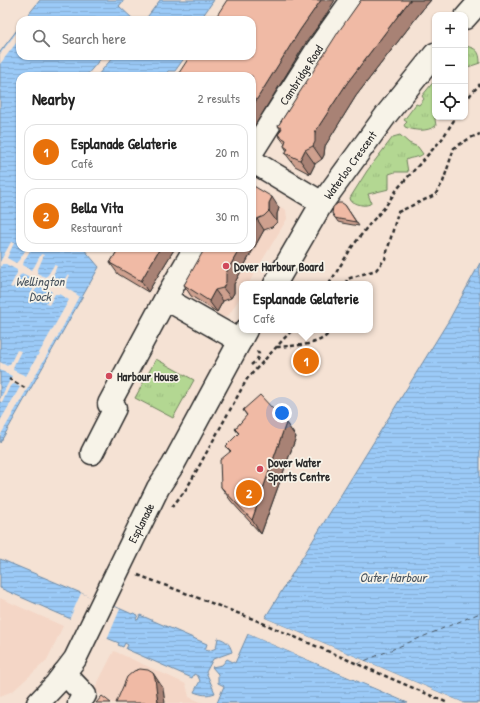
<!DOCTYPE html>
<html lang="en">
<head>
<meta charset="utf-8">
<style>
	:root { --surface:#fff; --page:#f6f6f6; --text:#222; --muted:#767676; --line:#e0e0e0; --accent:#b45309 }
	body { margin:0; font-family:"Patrick Hand",sans-serif; background:var(--page); color:var(--text) }
	.controls { position:absolute; right:12px; top:12px; display:grid; overflow:hidden; border-radius:8px; box-shadow:0 1px 3px #0004 }
	.controls button { width:36px; height:36px; display:grid; place-items:center; padding:0; border:0; border-bottom:1px solid var(--line); background:var(--surface); color:var(--text); font:20px sans-serif }
	.you { position:absolute; left:282px; top:413px; width:14px; height:14px; margin:-10px; border:3px solid #fff; border-radius:50%; background:#1a73e8; box-shadow:0 0 0 6px #1a73e833 }
	.badge { display:grid; place-items:center; width:26px; height:26px; border-radius:50%; background:var(--accent); color:#fff; font-size:13px; font-weight:700 }
	.pin { position:absolute; translate:-50% -50%; border:2px solid #fff; box-shadow:0 1px 4px #0006 }
	.popup { position:absolute; left:239px; top:281px; width:134px; height:52px; box-sizing:border-box; display:grid; place-content:center; border-radius:8px; background:var(--surface); filter:drop-shadow(0 1px 3px #0005); font-size:13px; white-space:nowrap; color:var(--muted) }
	.popup b { font-size:15px; color:var(--text) }
	.popup::after { content:''; position:absolute; left:50%; top:100%; margin-left:-8px; border:8px solid transparent; border-top-color:var(--surface) }
	.list { margin:0; padding:0; list-style:none }
	h2 { display:flex; justify-content:space-between; align-items:center; height:52px; margin:0; padding:0 16px; font-size:17px }
	h2 small { font-size:13px; font-weight:400; color:var(--muted) }
	.list li { display:grid; grid-template-columns:26px 1fr auto; gap:12px; align-items:center; box-sizing:border-box; height:56px; margin:0 8px 8px; padding:0 8px; border:1px solid var(--line); border-radius:12px }
	.list b { display:block; font-size:15px; white-space:nowrap }
	.list p { margin:0; font-size:13px; white-space:nowrap; color:var(--muted) }
	.list em { font-size:13px; font-style:normal; color:var(--muted) }
	.icon { flex:none; width:22px; height:22px; fill:none; stroke:currentColor; stroke-width:2; stroke-linecap:round; stroke-linejoin:round }
	.map { position:relative; flex:none; width:480px; height:703px; overflow:hidden }
	.search { position:absolute; background:var(--surface); box-shadow:0 1px 3px #0004; left:16px; top:16px; width:240px; height:44px; display:flex; align-items:center; gap:10px; box-sizing:border-box; padding:0 14px; border-radius:12px; color:var(--muted); font-size:15px }
	.panel { position:absolute; background:var(--surface); box-shadow:0 1px 3px #0004; left:16px; top:72px; width:240px; height:180px; border-radius:12px }
	.map>svg:first-child { display:block }
</style>
</head>
<body>
<div class="map">
<svg width="480" height="703" viewBox="0 0 480 703">
	<defs>
		<pattern id="grass-tufts" width="24" height="20" patternUnits="userSpaceOnUse"><rect width="24" height="20" fill="#b3d792"/><path d="M3 7l-1-3M5 7V3M7 7l1-3M15 17l-1-3M17 17v-4M19 17l1-3" fill="none" stroke="#9ab97e"/></pattern>
		<pattern id="water-rules" width="6" height="5" patternUnits="userSpaceOnUse"><rect width="6" height="5" fill="#9bcaf7"/><path d="M0 2.5h6" fill="none" stroke="#86aed4"/></pattern>
	</defs>
	<rect width="100%" height="100%" fill="#f5e2d4"/>
	<filter id="ink" filterUnits="userSpaceOnUse"><feTurbulence type="fractalNoise" baseFrequency=".025" numOctaves="2"/><feDisplacementMap in="SourceGraphic" scale="8" xChannelSelector="R" yChannelSelector="G"/><feConvolveMatrix kernelMatrix="1 2 1 2 8 2 1 2 1" color-interpolation-filters="sRGB"/></filter>
	<g filter="url(#ink)">
		<g fill="#f4d6c6">
			<path d="M252,191L286,210L287,219L248,284H242V294L229,315L226,317H223L184,294V291L209,248H252Z"/>
			<path d="M0,598L63,626L47,660L13,691L0,696Z"/>
			<path d="M114,651L186,684L189,697L203,703H113L94,690Z"/>
		</g>
		<g fill="url(#grass-tufts)" stroke="#6f815e">
			<path d="M465,46C476,48 480,51 480,63L465,68Z"/>
			<path d="M435,80V109L434,112L436,126C426,132 415,131 405,127L404,125L407,122L404,120L416,104L419,105L424,99L422,96Z"/>
			<path d="M400,135L409,143L418,147L423,154C419,158 411,157 406,160L408,172H395L389,174V189L368,194L371,202L370,204C363,207 357,204 351,201L350,198L367,171L393,137Z"/>
			<path d="M156,359L194,380L173,418L135,398Z"/>
		</g>
		<g fill="url(#water-rules)" stroke="#6e8aa5">
			<path d="M40,0H124L119,6L133,19L24,20Z"/>
			<path d="M160,0H214L200,20H145Z"/>
			<path d="M20,26V56H103L86,76H20V248H83L99,267L0,443V52Z"/>
			<path d="M114,56H185V57L175,71H168L165,76H97Z"/>
			<path d="M480,263V703H464L265,618L449,320Z"/>
			<path d="M0,559L81,593L113,609L114,606L132,614L133,613L138,615L136,619L138,620L140,615L207,644L205,650L209,651L216,648L218,638C226,640 230,644 232,652L213,659L206,672L215,693C207,696 202,695 194,692L200,681L198,676L194,674L192,678L126,649L128,645L125,643L123,647L118,645L119,643L102,636L103,633L0,588Z"/>
			<path d="M248,634L408,703H217L224,686L218,683V674L212,667L222,665L227,659L235,663Z"/>
		</g>
		<g fill="#f5e2d4">
			<path d="M20,28V38L0,64V54Z"/>
			<path d="M11,242L14,243L7,258L16,263L19,260L27,248H30L31,249L24,261L23,265L31,270L34,267L41,254L44,255L38,269L37,273L45,277L48,275L54,265L57,266L51,280L60,286L68,274L70,275L66,284V288L79,296L58,336L0,436V421L20,387L14,384L10,386L2,403L0,401V399L12,376L0,370V362L7,366L10,364L17,350L21,351L14,365L13,370L26,376L69,300L59,294H55L49,305L46,304L52,292L41,284L38,286L32,295H30L36,284V280L24,274L20,275L13,288L10,287L17,273V270L6,264H2L0,269V262Z"/>
			<path d="M81,593L120,609L107,640L101,637V634L69,620Z"/>
			<path d="M264,616L265,618L464,703H459L265,620Z"/>
			<path d="M248,632L408,701L410,703L248,634Z"/>
		</g>
		<g fill="none" stroke-linecap="round" stroke-linejoin="round">
			<path stroke="#47535e" stroke-width="1" stroke-dasharray="5 4" stroke-linecap="butt" d="M357,664L480,613"/>
			<defs>
				<g id="minor">
					<path d="M465,18L480,1"/>
					<path d="M252,152L318,48L352,0"/>
					<path d="M252,161L322,203"/>
					<path d="M195,248L167,296L173,303L240,341"/>
					<path d="M275,284L322,203L386,115L435,54"/>
					<path d="M92,453L115,408L109,404L167,296"/>
					<path d="M64,673L85,695L79,703"/>
					<path d="M38,703L56,684L75,659L158,488L173,465L246,330"/>
				</g>
			</defs>
			<use href="#minor" stroke="#2b2b2b" stroke-width="25"/>
			<g stroke="#2b2b2b" stroke-width="2.5" stroke-dasharray="4 3" stroke-linecap="butt">
				<path d="M465,102L471,94L480,84"/>
				<path d="M329,284L352,247L368,226L385,207L398,188L442,139L456,117"/>
				<path d="M346,284L347,279L376,270L385,259L398,212L435,195L443,182L454,148L470,138L480,134"/>
				<path d="M277,347C294,345 321,347 331,330"/>
				<path d="M251,365L257,360L259,354L257,351"/>
				<path d="M9,379L25,388"/>
				<path d="M172,507L187,488L247,379L292,330"/>
				<path d="M138,575L253,619L448,703"/>
			</g>
			<use href="#minor" stroke="#f7f3e8" stroke-width="22"/>
		</g>
		<g fill="#cea08e" stroke="#2b2b2b">
			<path d="M361,0H431L423,9L356,96L325,146L324,155L322,159L315,164L310,174L295,166L285,153L287,151L284,146L285,144L278,135L281,130L278,126Z"/>
			<path d="M252,185L279,208L277,214V222L272,227L264,230L234,284V293L231,298L223,301L217,312L191,296L184,285Z"/>
			<path d="M345,205L359,226L342,223L338,222L332,213Z"/>
			<path d="M119,248H175L148,292L118,274L110,263Z"/>
			<path d="M243,410L286,423L296,437L261,534L231,501L221,487L230,451L226,446L239,434L235,429L247,416Z"/>
		</g>
		<g fill="#a88274" stroke="#2b2b2b">
			<path d="M321,0H335L324,18L307,41L252,130V107L300,30Z"/>
			<path d="M410,0H431L423,9L356,96L325,146L324,155L322,159L313,146L315,132L347,83Z"/>
			<path d="M305,150L315,164L310,174L300,160Z"/>
			<path d="M272,197L279,208L277,214V222L269,211V203Z"/>
			<path d="M257,219L264,230L234,284V293L231,298L223,288L226,273L240,248H252V227Z"/>
			<path d="M160,248H175L148,292L141,281Z"/>
			<path d="M215,290L223,301L217,312L209,301Z"/>
			<path d="M286,423L296,437L261,534L252,520Z"/>
			<path d="M153,673L163,688L165,703H158Z"/>
		</g>
		<g fill="#f0baa5" stroke="#2b2b2b">
			<path d="M227,0H321L300,30L252,107V76H177L190,56H252V20H214Z"/>
			<path d="M361,0H410L347,83L315,132V142L313,146L305,150L300,160L285,153L288,149L284,146L286,140L278,135L282,128L278,126L339,31Z"/>
			<path d="M252,185L272,197L269,203V211L264,216L257,219L252,227Z"/>
			<path d="M338,203H342L345,205L356,222L339,219L335,218L332,213L333,207Z"/>
			<path d="M119,248H160L141,281L110,263Z"/>
			<path d="M205,248H240L226,273V282L223,288L215,290L209,301L184,285Z"/>
			<path d="M260,395L286,423L252,520L221,487L220,460L231,451L226,446L239,433L235,429L247,415L243,410Z"/>
			<path d="M140,669L148,670L153,673L155,678L158,703H116L127,677L134,671Z"/>
			<path d="M102,696L111,703H96Z"/>
		</g>
	</g>
	<g fill="#d1495b" stroke="#f7f3e8" stroke-width="1.5">
		<circle cx="226" cy="266" r="4"/>
		<circle cx="109" cy="376" r="4"/>
		<circle cx="260" cy="469" r="4"/>
	</g>
	<g text-anchor="middle" dominant-baseline="central" stroke-width="3.5" stroke-linejoin="round" paint-order="stroke">
		<g font-size="12" fill="#2b2b2b" stroke="#f7f3e8">
			<text transform="translate(301 75) rotate(-57)">Cambridge Road</text>
			<text transform="translate(350 165) rotate(-54)">Waterloo Crescent</text>
			<text transform="translate(141 523) rotate(-63)">Esplanade</text>
		</g>
		<g font-size="12" font-weight="bold" fill="#2b2b2b" stroke="#f7f3e8" text-anchor="start">
			<text x="234" y="266">Dover Harbour Board</text>
			<text x="117" y="376">Harbour House</text>
			<text x="268" y="462">Dover Water<tspan x="268" dy="14">Sports Centre</tspan></text>
		</g>
		<g font-size="13" font-style="italic" fill="#47535e" stroke="#f7f3e8">
			<text x="40" y="281">Wellington<tspan x="40" dy="15">Dock</tspan></text>
			<text x="393" y="577">Outer Harbour</text>
		</g>
	</g>
</svg>
<div class="controls">
<button>+</button>
<button>−</button>
<button><svg class="icon" aria-label="locate" viewBox="0 0 24 24"><circle cx="12" cy="12" r="6"/><path d="M12 2v4M12 18v4M2 12h4M18 12h4"/></svg></button>
</div>
<div class="you"></div>
<div class="pin badge" style="left:306px;top:361px;background:#e8710a">1</div>
<div class="popup"><b>Esplanade Gelaterie</b>Café</div>
<div class="pin badge" style="left:249px;top:493px;background:#e8710a">2</div>
<div class="search"><svg class="icon" aria-label="search" viewBox="0 0 24 24"><circle cx="10" cy="10" r="6"/><path d="M15 15l6 6"/></svg>Search here</div>
<section class="panel">
<h2>Nearby<small>2 results</small></h2>
<ul class="list">
<li><span class="badge" style="background:#e8710a">1</span><div><b>Esplanade Gelaterie</b><p>Café</p></div><em>20 m</em></li>
<li><span class="badge" style="background:#e8710a">2</span><div><b>Bella Vita</b><p>Restaurant</p></div><em>30 m</em></li>
</ul>
</section>
</div>
</body>
</html>
